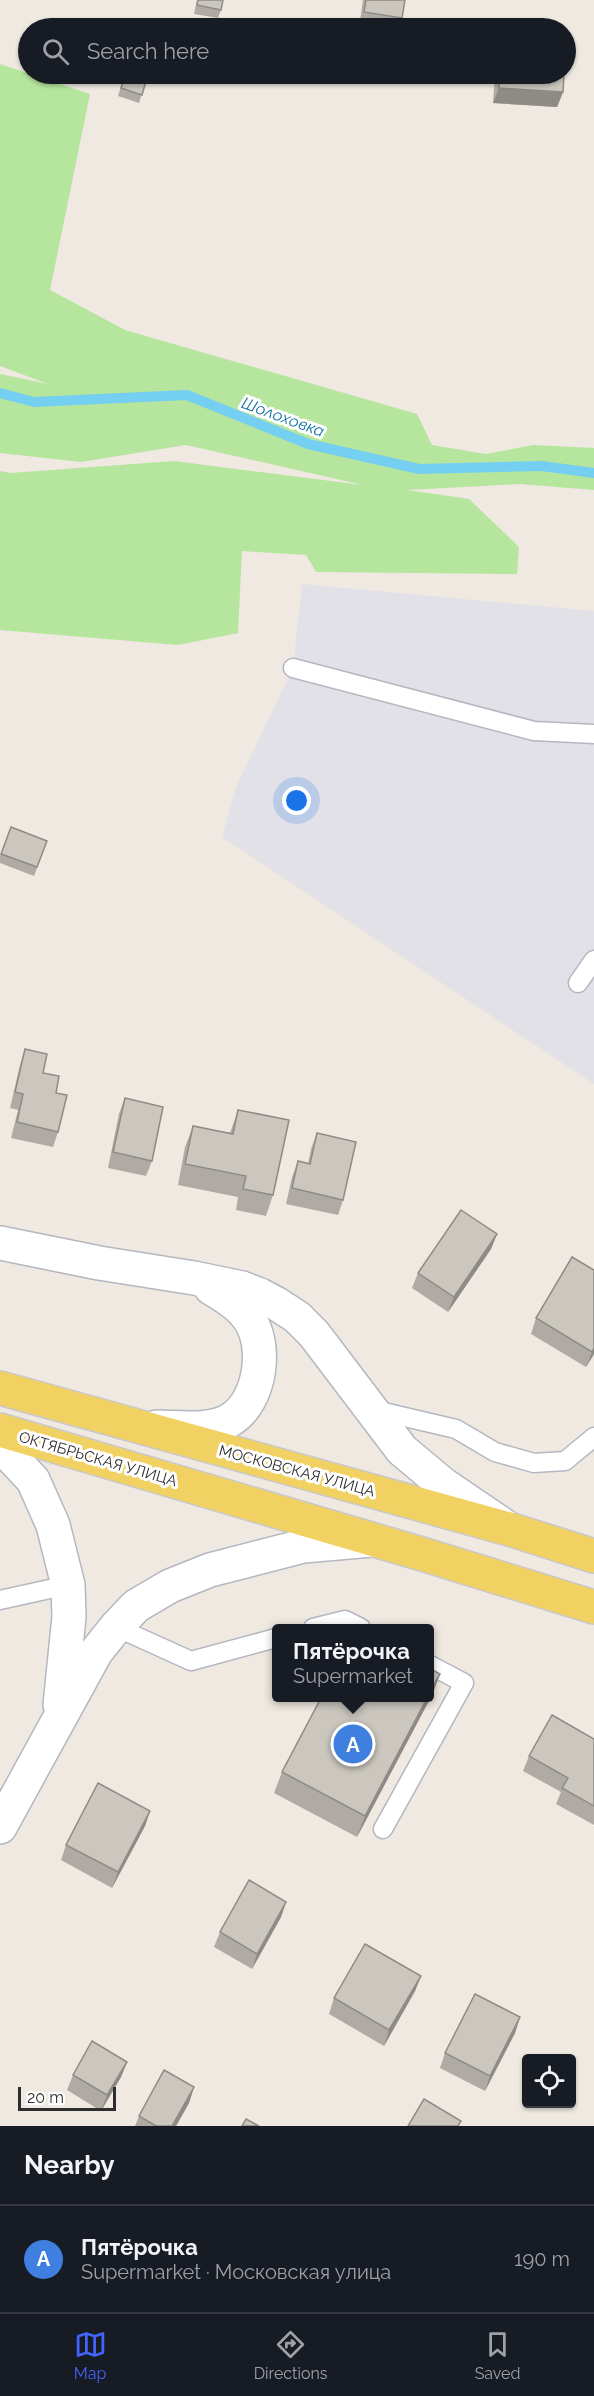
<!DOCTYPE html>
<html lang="en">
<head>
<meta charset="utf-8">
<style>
	:root { --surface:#171b24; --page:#20242c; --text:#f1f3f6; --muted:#9ea1a6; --line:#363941; --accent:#4264fb }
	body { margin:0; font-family:Raleway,sans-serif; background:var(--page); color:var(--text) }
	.controls { position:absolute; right:18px; bottom:18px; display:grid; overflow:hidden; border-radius:6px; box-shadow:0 2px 4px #0004 }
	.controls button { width:54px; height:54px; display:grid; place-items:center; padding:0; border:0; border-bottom:2px solid var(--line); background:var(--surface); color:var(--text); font:30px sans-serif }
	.scale { position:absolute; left:18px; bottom:15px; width:98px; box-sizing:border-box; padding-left:6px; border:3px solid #2e2e2e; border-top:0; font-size:16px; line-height:21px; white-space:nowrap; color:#2e2e2e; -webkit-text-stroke:4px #fff; paint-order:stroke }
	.you { position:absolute; left:297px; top:801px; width:21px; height:21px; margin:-15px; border:4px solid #fff; border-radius:50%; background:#1a73e8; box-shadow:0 0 0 9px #1a73e833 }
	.badge { display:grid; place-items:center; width:39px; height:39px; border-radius:50%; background:var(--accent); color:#fff; font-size:20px; font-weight:700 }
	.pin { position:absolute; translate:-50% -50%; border:3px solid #fff; box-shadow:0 2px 6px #0006 }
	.popup { position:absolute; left:272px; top:1624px; width:162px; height:78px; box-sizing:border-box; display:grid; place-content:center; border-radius:6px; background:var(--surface); filter:drop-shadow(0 2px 4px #0005); font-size:20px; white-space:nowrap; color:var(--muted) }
	.popup b { font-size:22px; color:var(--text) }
	.popup::after { content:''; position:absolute; left:50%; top:100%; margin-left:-12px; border:12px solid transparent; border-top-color:var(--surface) }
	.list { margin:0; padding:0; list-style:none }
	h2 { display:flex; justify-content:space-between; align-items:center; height:78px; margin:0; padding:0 24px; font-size:26px }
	h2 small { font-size:20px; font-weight:400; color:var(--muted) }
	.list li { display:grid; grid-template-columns:39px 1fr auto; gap:18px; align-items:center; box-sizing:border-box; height:108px; padding:0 24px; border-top:2px solid var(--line) }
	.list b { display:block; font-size:22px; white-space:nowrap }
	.list p { margin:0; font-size:20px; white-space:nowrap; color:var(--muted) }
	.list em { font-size:20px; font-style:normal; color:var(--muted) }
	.icon { flex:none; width:33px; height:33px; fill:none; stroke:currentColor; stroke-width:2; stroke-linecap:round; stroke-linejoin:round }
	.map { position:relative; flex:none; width:594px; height:2126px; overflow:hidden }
	.search { position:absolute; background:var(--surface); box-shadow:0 2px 4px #0004; left:18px; right:18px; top:18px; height:66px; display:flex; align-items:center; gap:15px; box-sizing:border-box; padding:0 21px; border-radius:33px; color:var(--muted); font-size:22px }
	.sheet { height:186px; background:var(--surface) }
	nav { display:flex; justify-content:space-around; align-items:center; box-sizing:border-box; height:84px; border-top:2px solid var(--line); background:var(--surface); font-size:16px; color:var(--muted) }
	nav a { display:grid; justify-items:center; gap:3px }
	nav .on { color:var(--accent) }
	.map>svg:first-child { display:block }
</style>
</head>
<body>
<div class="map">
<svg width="594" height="2126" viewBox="0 0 594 2126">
	<rect width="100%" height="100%" fill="#efe9e1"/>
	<path fill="#e3e1e8" d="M302,584L594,611V1084L222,837L236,787L293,668Z"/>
	<path fill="#b6e59e" d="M0,64L90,94L50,290L125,330L417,414L432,445L486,454L533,445L594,448V490L520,484L407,490L469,499L519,547L517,574L316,572L306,555L242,551L238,633L178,645L0,630V471L10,473L174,461L363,485L186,445L81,462L0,453V374L48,384L0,366Z"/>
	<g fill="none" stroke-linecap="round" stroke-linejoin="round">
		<path stroke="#75cff0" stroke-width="10" d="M0,393L34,402L187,395L308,444L419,469L542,466L594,473"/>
		<defs>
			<g id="lane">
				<path d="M293,668L534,731L594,734"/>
				<path d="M578,983L594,960"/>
				<path d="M375,1410L456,1429L495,1452L534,1463L565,1461L594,1437"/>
				<path d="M0,1600L68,1585"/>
				<path d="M116,1627L191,1661L276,1638"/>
				<path d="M313,1628L345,1620L361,1628"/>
				<path d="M383,1829L464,1683L430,1665"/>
			</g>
			<g id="secondary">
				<path d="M0,1243L99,1263L194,1278L242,1288L260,1295L277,1304L297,1317L314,1334L402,1450L444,1485L503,1525"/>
				<path d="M157,1427C179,1427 210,1432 230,1420C261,1402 269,1343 247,1316C238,1304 223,1295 211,1288"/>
				<path d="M0,1445L33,1480L53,1525L68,1585L69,1617L60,1705"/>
				<path d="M0,1827L96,1652L116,1627L136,1606L170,1586L210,1570L303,1546L372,1540"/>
			</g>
			<g id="primary">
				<path d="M0,1388L509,1529L594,1556"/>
				<path d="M0,1430L422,1554L594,1607"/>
			</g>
		</defs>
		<use href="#lane" stroke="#b4b7c1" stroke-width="21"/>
		<use href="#secondary" stroke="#b4b7c1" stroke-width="36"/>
		<use href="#primary" stroke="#c9c9c9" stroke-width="36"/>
		<use href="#lane" stroke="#fff" stroke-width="18"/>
		<use href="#secondary" stroke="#fff" stroke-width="33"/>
		<use href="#primary" stroke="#f2d163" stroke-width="33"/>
	</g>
	<g fill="#afaba4">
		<path d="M197,0H223L221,10L218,18L194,14Z"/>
		<path d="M363,0H405L402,18L398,28H359Z"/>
		<path d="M125,74L146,81L139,103L118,96Z"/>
		<path d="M495,74H564L563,92L557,107L493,103Z"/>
		<path d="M11,827L47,841L34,876L0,863V856Z"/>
		<path d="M25,1049L43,1073L56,1093L58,1132L53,1147L11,1138L18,1110L10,1108L20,1065Z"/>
		<path d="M125,1098L152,1161L146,1176L108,1168L119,1114Z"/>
		<path d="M238,1110L273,1195L266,1216L236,1210L238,1197L178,1185L185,1147L193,1126L230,1133Z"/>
		<path d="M317,1133L343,1200L338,1215L286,1204L292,1177L298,1161L308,1164L311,1149Z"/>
		<path d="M497,1234L491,1249L448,1312L412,1288L418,1273Z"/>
		<path d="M572,1257L594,1354L586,1367L531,1334L536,1318Z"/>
		<path d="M440,1674L432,1695L357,1837L274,1793L282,1772Z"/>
		<path d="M594,1739V1825L556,1804L561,1792L523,1771L529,1756Z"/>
		<path d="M150,1811L145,1826L112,1888L61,1860L66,1845Z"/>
		<path d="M286,1902L281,1917L252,1969L214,1947L220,1932Z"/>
		<path d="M421,1976L415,1991L384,2046L329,2014L334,1998Z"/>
		<path d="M520,2017L515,2033L485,2091L440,2068L445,2053Z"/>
		<path d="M127,2062L121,2077L101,2111L67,2090L73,2075Z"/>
		<path d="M194,2087L189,2103L176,2126H135L139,2116Z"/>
	</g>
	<g fill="#8e8b86">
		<path d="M499,88L563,92L557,107L493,103Z"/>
		<path d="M497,1234L491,1249L448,1312L454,1297Z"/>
		<path d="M594,1348V1354L586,1367L592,1352Z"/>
		<path d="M440,1674L432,1695L357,1837L365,1816L427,1698H429V1693Z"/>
		<path d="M150,1811L145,1826L112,1888L118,1872Z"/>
		<path d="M286,1902L281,1917L252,1969L257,1954Z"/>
		<path d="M421,1976L415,1991L384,2046L389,2030Z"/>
		<path d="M520,2017L515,2033L485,2091L490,2076Z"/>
		<path d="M127,2062L121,2077L101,2111L107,2095Z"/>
		<path d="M194,2087L189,2103L176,2126H172Z"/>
	</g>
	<g fill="#cbc7bf" stroke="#8e8b86" stroke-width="1.5">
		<path d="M198,0H223L221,10L197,5Z"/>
		<path d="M366,0H405L402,18L364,12Z"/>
		<path d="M503,27L526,28H503Z"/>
		<path d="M125,74L146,81L142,95L121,88Z"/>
		<path d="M500,74H564L563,92L499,88Z"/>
		<path d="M11,827L47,841L37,867L1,854Z"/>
		<path d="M25,1049L47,1054L43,1073L59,1076L56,1093L67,1095L58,1132L17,1122L23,1094L15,1092Z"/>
		<path d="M125,1098L163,1107L152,1161L113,1152Z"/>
		<path d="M238,1110L289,1120L273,1195L243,1189L246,1176L185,1164L193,1126L233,1134Z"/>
		<path d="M317,1133L356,1142L343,1200L292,1188L298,1161L310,1164Z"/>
		<path d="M461,1210L497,1234L454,1297L418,1273Z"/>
		<path d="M572,1257L594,1270V1348L592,1352L536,1318Z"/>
		<path d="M429,1668L440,1674L429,1693Z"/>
		<path d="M321,1698H427L365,1816L282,1772Z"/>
		<path d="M552,1715L594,1739V1806L562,1788L568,1778L529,1756Z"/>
		<path d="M98,1783L150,1811L118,1872L66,1845Z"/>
		<path d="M249,1880L286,1902L257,1954L220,1932Z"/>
		<path d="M365,1944L421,1976L389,2030L334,1998Z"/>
		<path d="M475,1994L520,2017L490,2076L445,2053Z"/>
		<path d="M92,2041L127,2062L107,2095L73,2075Z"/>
		<path d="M164,2070L194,2087L172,2126H156L139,2116Z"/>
		<path d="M424,2099L461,2121L458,2126H408Z"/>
		<path d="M246,2119L259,2126H242Z"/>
	</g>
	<g text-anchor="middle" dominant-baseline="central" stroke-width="6" stroke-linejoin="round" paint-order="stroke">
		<g font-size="15" fill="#2e2e2e" stroke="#fff">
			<text transform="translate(98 1459) rotate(16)">ОКТЯБРЬСКАЯ УЛИЦА</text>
			<text transform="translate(297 1471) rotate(15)">МОСКОВСКАЯ УЛИЦА</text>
		</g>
		<g font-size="16" font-style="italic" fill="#0d6fa3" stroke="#fff">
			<text transform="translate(283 417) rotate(20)">Шолоховка</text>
		</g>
	</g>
</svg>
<div class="controls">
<button><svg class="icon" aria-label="locate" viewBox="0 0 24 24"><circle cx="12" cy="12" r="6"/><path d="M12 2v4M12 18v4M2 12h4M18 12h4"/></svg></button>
</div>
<div class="scale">20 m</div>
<div class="you"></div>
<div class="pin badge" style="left:353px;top:1744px;background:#3f7fe0">A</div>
<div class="popup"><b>Пятёрочка</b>Supermarket</div>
<div class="search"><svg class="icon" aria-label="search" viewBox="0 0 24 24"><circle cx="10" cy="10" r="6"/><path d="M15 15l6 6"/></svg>Search here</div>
</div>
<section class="sheet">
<h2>Nearby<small></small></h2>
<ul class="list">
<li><span class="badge" style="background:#3f7fe0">A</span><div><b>Пятёрочка</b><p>Supermarket · Московская улица</p></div><em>190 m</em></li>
</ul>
</section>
<nav>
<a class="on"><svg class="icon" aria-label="map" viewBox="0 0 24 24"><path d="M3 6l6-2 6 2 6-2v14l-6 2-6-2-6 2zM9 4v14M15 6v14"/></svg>Map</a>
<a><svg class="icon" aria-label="directions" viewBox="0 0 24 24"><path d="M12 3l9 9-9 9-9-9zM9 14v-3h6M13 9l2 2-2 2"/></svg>Directions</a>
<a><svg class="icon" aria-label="saved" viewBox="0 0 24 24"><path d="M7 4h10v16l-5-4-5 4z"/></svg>Saved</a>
</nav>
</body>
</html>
